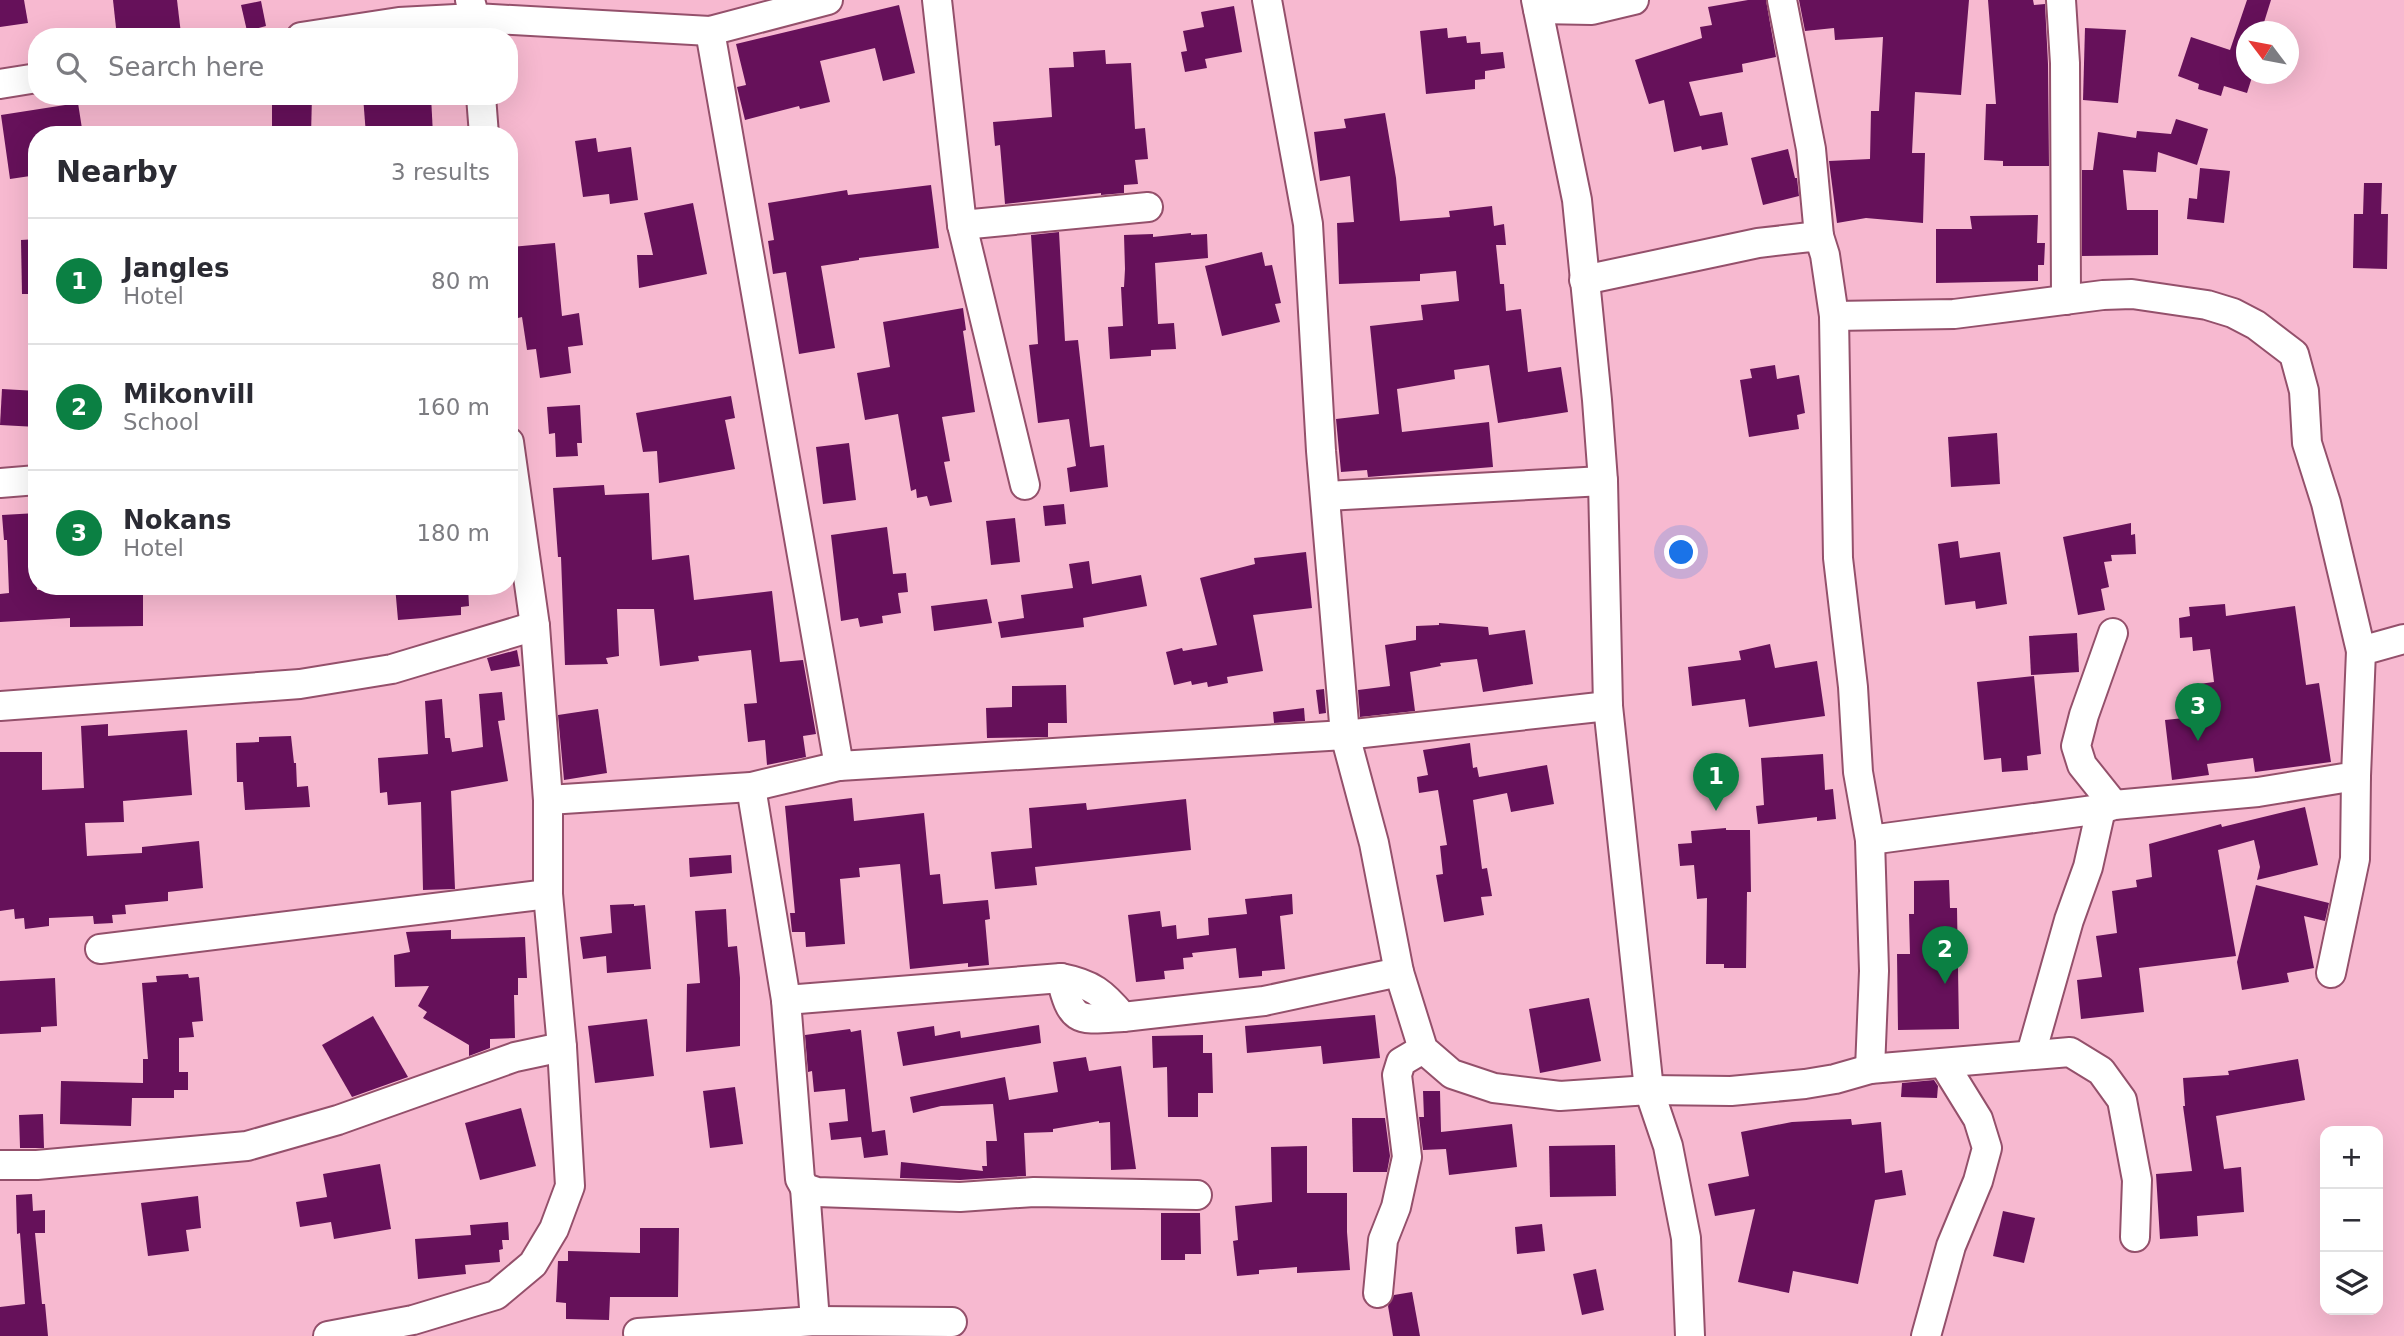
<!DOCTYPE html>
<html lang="en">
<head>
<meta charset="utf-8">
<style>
	:root { --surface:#fff; --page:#f7f7f7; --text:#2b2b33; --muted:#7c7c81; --line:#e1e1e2; --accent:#0b8043 }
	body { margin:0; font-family:"DejaVu Sans",sans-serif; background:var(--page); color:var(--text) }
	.controls { position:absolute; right:21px; bottom:21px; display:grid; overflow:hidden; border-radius:14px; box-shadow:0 7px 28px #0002 }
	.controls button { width:63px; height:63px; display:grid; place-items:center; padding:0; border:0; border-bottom:2px solid var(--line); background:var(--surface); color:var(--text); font:35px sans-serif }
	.compass { position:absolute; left:2236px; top:21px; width:63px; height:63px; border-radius:50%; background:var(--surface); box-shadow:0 7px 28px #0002; rotate:302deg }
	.you { position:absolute; left:1682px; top:553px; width:24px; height:24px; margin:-18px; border:5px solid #fff; border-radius:50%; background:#1a73e8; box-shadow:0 0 0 10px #1a73e833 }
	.badge { display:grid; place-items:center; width:46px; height:46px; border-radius:50%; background:var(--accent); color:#fff; font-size:23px; font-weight:700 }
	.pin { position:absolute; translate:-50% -58px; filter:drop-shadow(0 2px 4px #0008) }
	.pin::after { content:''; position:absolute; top:37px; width:24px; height:21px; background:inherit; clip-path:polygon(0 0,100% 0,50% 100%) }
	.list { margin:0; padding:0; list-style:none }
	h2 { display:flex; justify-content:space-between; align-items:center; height:91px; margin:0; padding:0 28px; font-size:30px }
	h2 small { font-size:23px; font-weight:400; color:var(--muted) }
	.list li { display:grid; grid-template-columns:46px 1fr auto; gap:21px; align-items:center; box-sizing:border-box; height:126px; padding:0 28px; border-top:2px solid var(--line) }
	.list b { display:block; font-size:26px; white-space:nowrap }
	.list p { margin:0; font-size:23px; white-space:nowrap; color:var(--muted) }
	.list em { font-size:23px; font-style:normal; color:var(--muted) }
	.icon { flex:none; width:38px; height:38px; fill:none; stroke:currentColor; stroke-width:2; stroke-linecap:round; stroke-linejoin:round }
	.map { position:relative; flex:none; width:2404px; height:1336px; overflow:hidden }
	.search { position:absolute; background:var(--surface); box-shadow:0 7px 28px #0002; left:28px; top:28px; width:490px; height:77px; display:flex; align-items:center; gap:18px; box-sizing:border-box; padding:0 24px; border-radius:28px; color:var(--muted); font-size:26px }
	.panel { position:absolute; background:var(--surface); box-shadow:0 7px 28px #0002; left:28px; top:126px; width:490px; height:469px; border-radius:28px }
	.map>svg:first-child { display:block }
</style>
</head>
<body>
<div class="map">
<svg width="2404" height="1336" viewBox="0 0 2404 1336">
	<rect width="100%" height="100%" fill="#f7b9d0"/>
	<g fill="#66115a">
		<path d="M0,0H24L28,23L0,27Z"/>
		<path d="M113,0H177L181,34L117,37Z"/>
		<path d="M1748,0H1766L1776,57L1742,64L1743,72L1689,82L1700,116L1722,112L1728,145L1702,150L1701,146L1674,152L1664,100L1649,104L1635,60L1702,38L1700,27L1712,25L1708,7Z"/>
		<path d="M1799,0H1969L1961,95L1915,92L1912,153H1925L1923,223L1866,218L1837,223L1829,161L1870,159L1871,111H1879L1883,37L1835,40L1834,28L1805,31Z"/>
		<path d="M1988,0H2033L2034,5L2045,4L2048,64L2049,166H2003V161L1984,160L1986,104H1996Z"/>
		<path d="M2247,0H2271L2261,32H2246V74H2253L2247,93L2224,86L2221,96L2198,89L2199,84L2178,76L2191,37L2230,50Z"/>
		<path d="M261,1L266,26L247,31L241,5Z"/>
		<path d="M899,5L915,73L883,81L875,48L820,61L830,102L800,109L799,106L745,120L737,87L746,85L736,44Z"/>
		<path d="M1234,6L1242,52L1205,59L1207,68L1185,72L1181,52L1187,51L1183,31L1204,27L1201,12Z"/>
		<path d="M1447,28L1448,38L1466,36L1467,43L1480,42L1481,54L1503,52L1505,68L1485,71V79L1475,80V89L1426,94L1420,31Z"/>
		<path d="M2085,28L2126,30L2118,103L2083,100Z"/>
		<path d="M1105,50L1106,64L1131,63L1135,129L1145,128L1148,159L1135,160L1138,184L1124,185V193L1101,195V193L1005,204L1000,145L995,146L993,122L1052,117L1049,68L1074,67L1073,52Z"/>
		<path d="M272,96H312L311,135H272Z"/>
		<path d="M363,96H431L433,135H366Z"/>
		<path d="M78,103L83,135H37V175L10,179L1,115Z"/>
		<path d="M1385,113L1396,178L1400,221L1450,217L1449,211L1492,206L1494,226L1504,224L1506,245H1496L1500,284H1504L1506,311L1521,309L1528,372L1561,367L1568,412L1498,423L1489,365L1454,370L1455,379L1397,389L1402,432L1489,422L1493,467L1368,477L1367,470L1341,472L1336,419L1379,414L1370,326L1423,320L1421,305L1459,301L1456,271L1420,274V281L1339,284L1337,223L1354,222L1350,176L1320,181L1314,132L1346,128L1344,119Z"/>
		<path d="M2176,119L2208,129L2197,165L2158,152L2156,172L2123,170L2127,210H2158V255L2082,256V170H2093L2098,132L2136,138L2137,131L2171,134Z"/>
		<path d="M596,138L598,152L631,147L638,200L610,204L609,194L583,197L575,141Z"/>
		<path d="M1788,149L1795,178H1797L1799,196L1763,205L1751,158Z"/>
		<path d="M2200,168L2230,171L2224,223L2187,219L2189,198L2197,199Z"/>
		<path d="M2364,183H2382L2381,214H2388L2387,269L2353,268L2354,214H2363Z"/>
		<path d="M931,185L939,248L859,258V260L821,266L835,348L799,354L786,272L773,274L768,241L774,240L768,203L847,190L848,195Z"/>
		<path d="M693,203L707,274L639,288L637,255H653L644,213Z"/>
		<path d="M2038,215L2037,243H2045L2044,265H2038V281L1936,283V229H1972L1970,216Z"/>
		<path d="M1059,232L1065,341L1078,340L1090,447L1104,445L1108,487L1070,492L1067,468L1076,466L1069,419L1038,423L1029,345L1038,344L1031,235Z"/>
		<path d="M1191,233V235L1207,234L1208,258L1155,263L1158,324L1174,323L1176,349L1151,350V356L1110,359L1108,327L1123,326L1121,287H1124L1125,269L1124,235L1153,234V237Z"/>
		<path d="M37,239V294H22L21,240Z"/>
		<path d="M555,243L562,316L579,313L583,345L568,347L571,373L540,378L536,349L527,350L522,317L518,318L511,247Z"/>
		<path d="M1262,252L1265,266L1272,265L1281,303L1275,304L1280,322L1222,336L1205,266Z"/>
		<path d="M963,308L966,330L963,331L975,412L942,417L950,461L944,462L952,502L930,506L927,496L917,498L916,489L911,491L898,414L865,420L857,373L890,367L883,322Z"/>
		<path d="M1775,365L1777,379L1799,375L1805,413L1797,415L1799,429L1749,437L1740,380L1752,378L1750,369Z"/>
		<path d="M2,389L37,391V427L0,425Z"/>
		<path d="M731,396L735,418L725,420L735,469L659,483L657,451L643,452L636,413Z"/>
		<path d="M580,405L582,443H577L578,456L556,457L555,433L549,434L547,407Z"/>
		<path d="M1997,433L2000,484L1951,487L1948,437Z"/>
		<path d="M849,443L856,500L823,504L816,447Z"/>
		<path d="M604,485L605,495L649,493L652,560L689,555L694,600L772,591L780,662L803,660L816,734L803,736L806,757L767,765L765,740L748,742L744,704L757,703L751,650L698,656L699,661L660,666L654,609H617L619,656L606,658L608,664L565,665L561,557H558L553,488Z"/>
		<path d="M1064,504L1066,524L1045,526L1043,506Z"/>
		<path d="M37,513V538H34L37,590L143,588V626L70,627V618L0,622V594L9,593L7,540H4L2,515Z"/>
		<path d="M1015,518L1020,562L991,565L986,521Z"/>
		<path d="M2131,523V535L2135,534L2136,554L2111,555L2112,561L2104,562L2109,587L2101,589L2105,610L2078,615L2063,537Z"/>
		<path d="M887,527L893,574L906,573L908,592L898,593L901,613L882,616L883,623L860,627L858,618L841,621L831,535Z"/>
		<path d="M1958,541L1960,558L2000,552L2007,604L1976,609L1975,601L1945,605L1938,544Z"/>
		<path d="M1306,552L1312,608L1253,615L1263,671L1227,677L1228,683L1208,687L1207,682L1192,685L1191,681L1174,685L1166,652L1182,648L1183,651L1217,645L1200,578L1255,564L1254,558Z"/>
		<path d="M1089,561L1092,584L1141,575L1147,606L1083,618L1084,627L1001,638L998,622L1024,618L1021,595L1073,588L1069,564Z"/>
		<path d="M395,586H468L469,606L461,607V615L398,620Z"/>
		<path d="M987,599L992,623L934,631L931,606Z"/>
		<path d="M2225,604L2226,616L2295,606L2306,685L2319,683L2331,762L2255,772L2253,758L2207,764L2209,775L2172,780L2165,720L2194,717L2191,685L2214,682L2210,649L2193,651L2192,637L2180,638L2179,618L2190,616L2189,607Z"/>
		<path d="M1439,623L1488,627L1489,635L1525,630L1533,684L1483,692L1477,659L1440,663L1441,666L1410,672L1415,711L1360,717L1358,690L1390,686L1385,645L1416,640V626L1439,625Z"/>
		<path d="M2077,633L2079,672L2031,675L2029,636Z"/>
		<path d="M1770,644L1775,668L1817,661L1825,716L1749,727L1745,699L1692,706L1688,667L1741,660L1739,651Z"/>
		<path d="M517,650L520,666L491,671L487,658Z"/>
		<path d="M2034,676L2041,754L2027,756L2028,770L2002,772L2001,758L1984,760L1977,682Z"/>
		<path d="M1066,685L1067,723H1048V737L987,738L986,708L1012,707V686Z"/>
		<path d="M1324,689L1326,713L1319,714L1316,690Z"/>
		<path d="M502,692L505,720L498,721L508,781L451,791L455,889L423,890L421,802L388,805L387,792L380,793L378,758L428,754L425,701L442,699L445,738H450L452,752L483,747L479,694Z"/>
		<path d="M1304,708L1305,721L1274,723L1273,712Z"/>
		<path d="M598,709L607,773L564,780L558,715Z"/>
		<path d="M108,724V736L187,730L192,795L123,801L124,822L85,823L87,856L142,853V847L199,841L203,888L168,892V901L125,905L126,914L112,915L113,923L94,924L93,916L49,918V926L25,929L24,918L15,919L14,909L0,911V752H42V790L84,788L81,726Z"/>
		<path d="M291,736L294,763H296L297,787L308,786L310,807L245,810L243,782H237L236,743L259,742V737Z"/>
		<path d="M1470,743L1473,768L1477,767L1479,777L1547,765L1554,804L1511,812L1507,793L1473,800L1482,869L1487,868L1492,896L1481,897L1484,915L1444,922L1436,875L1443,874L1440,846L1447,845L1438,790L1419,793L1417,777L1428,775L1423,750Z"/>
		<path d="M1823,754L1825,790L1833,789L1836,819L1817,821V817L1758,824L1756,806L1764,805L1761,758Z"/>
		<path d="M852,798L854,821L924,813L930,875L940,874L943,904L988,900L990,919L985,920L989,965L968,967V963L910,969L900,864L859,868L860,877L840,879L845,944L806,947L805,932H792L790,913H795L785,806Z"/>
		<path d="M1186,799L1191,850L1035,867L1037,885L995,889L991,852L1032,848L1029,808L1086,803L1087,810Z"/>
		<path d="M2305,807L2318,865L2257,880L2260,867L2254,840L2218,850L2236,956L2139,968L2144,1012L2081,1019L2077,980L2102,977L2096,936L2117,933L2112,891L2137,887L2136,880L2152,877L2149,844L2221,824L2222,827Z"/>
		<path d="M1726,828V830H1750L1751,892H1747L1746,968H1724V964H1706L1707,898L1697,899L1694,865L1680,866L1678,844L1692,843L1691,831Z"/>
		<path d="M731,855L732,873L690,877L689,858Z"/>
		<path d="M1949,880L1950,908H1957L1959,1029L1898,1030L1897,954H1910L1909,914H1914V881Z"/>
		<path d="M2256,885L2329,903L2325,921L2304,916L2314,968L2287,973L2289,982L2242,990L2237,962Z"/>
		<path d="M1292,894L1293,914L1280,916L1285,969L1262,971V976L1239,978L1236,948L1192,953L1193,957L1183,958L1184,969L1164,971L1165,979L1136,982L1128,915L1160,911L1162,927L1176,925L1177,939L1209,935L1208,918L1247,914L1245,899Z"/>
		<path d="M634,904V906L645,905L651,969L607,973L606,956L583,959L580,937L612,933L610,905Z"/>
		<path d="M726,909L728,947L737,946L740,978V1046L686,1052L687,984L700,983L695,911Z"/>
		<path d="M451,930V939L525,937L527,978H518V995H514L515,1038L490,1039V1048L469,1056V1045L423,1018L427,1012L418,1006L429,986L395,987L394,955L410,952L406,932Z"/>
		<path d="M188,974L189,978L199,977L203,1021L192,1022L194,1037L179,1038V1072H188V1090H174V1098H132L131,1126L60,1124L61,1081L143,1083V1059H148L142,983L157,982L156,976Z"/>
		<path d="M55,978L57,1026L41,1027V1032L0,1034V981Z"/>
		<path d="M1589,998L1601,1061L1540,1073L1529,1009Z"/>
		<path d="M1375,1015L1380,1058L1323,1064L1321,1046L1247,1053L1245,1026Z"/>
		<path d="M373,1016L408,1077L352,1097L322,1045Z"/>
		<path d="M647,1019L654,1076L595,1083L588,1026Z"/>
		<path d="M1039,1025L1041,1043L903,1066L897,1032L934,1026L935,1036L960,1031L961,1038Z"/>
		<path d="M850,1029L851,1032L861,1030L872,1132L885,1130L888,1155L864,1158L861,1137L831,1140L829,1123L848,1121L845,1089L814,1092L812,1071L808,1072L805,1035Z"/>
		<path d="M1203,1035V1053H1212L1213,1093H1198V1117H1168L1167,1067L1153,1068L1152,1036Z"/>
		<path d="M1086,1057L1089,1071L1121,1066L1136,1169L1111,1170L1110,1122L1099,1123V1121L1053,1129V1132L1024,1133L1026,1176L960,1180L900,1178L901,1162L983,1171L982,1166H987L986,1141H997L993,1104L941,1106L913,1113L910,1097L1005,1077L1009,1100L1058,1092L1053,1062Z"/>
		<path d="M2298,1059L2305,1100L2216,1116L2224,1169L2241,1167L2244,1212L2197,1216L2198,1236L2160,1239L2156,1174L2192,1171L2183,1106H2185L2183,1078L2229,1075L2228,1071Z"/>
		<path d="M1934,1080L1938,1086L1937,1098L1901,1097L1902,1083Z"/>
		<path d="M735,1087L743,1144L710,1148L703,1091Z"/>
		<path d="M1423,1091H1440L1441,1132L1512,1124L1517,1167L1449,1175L1446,1149L1423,1150L1419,1117H1424Z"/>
		<path d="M521,1108L536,1166L480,1180L465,1123Z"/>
		<path d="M43,1114L44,1148H20L19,1115Z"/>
		<path d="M1352,1118H1385L1390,1156L1387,1172H1353Z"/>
		<path d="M1851,1119L1852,1125L1881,1122L1885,1173L1902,1170L1906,1195L1875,1200L1858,1284L1793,1271L1789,1293L1738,1282L1755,1209L1715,1216L1708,1184L1749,1176L1741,1132L1792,1122Z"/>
		<path d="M1615,1145L1616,1196L1550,1197L1549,1146Z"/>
		<path d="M1307,1146V1193H1347V1232L1350,1270L1297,1273V1267L1259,1270V1274L1237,1276L1233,1241L1238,1240L1235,1206L1272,1202L1271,1147Z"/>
		<path d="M380,1164L391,1229L334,1239L331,1222L300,1227L296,1202L327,1197L323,1174Z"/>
		<path d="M32,1194L33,1211L45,1210V1233H35L42,1304H45L48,1336H0V1307L25,1304L20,1233L17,1234L16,1195Z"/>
		<path d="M198,1196L201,1228L186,1230L189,1251L148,1256L141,1203Z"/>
		<path d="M2003,1211L2035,1218L2024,1263L1993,1256Z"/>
		<path d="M1161,1213H1200L1201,1254H1185V1260H1161Z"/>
		<path d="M508,1222L509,1240H502L503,1249L499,1250L500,1262L465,1265L466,1274L418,1279L415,1239L471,1235L470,1225Z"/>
		<path d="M1542,1224L1545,1251L1517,1254L1515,1227Z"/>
		<path d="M640,1228H679L678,1297H610L609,1320L566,1319V1303L556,1302L558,1261H568V1251L640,1253Z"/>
		<path d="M1596,1269L1604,1310L1582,1315L1573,1274Z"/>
		<path d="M1412,1292L1420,1336H1393L1388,1306L1394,1295Z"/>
	</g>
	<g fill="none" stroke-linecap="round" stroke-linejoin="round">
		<defs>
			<g id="minor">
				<path d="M470,0L475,18L710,31L828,0"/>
				<path d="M937,0L962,225L1148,207"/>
				<path d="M1267,0L1308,224L1321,451L1345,735L1374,843L1399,972L1423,1049L1452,1074L1494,1088L1560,1096L1649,1090L1731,1091L1805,1084L1835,1079L1870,1069L2070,1052L2101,1071L2122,1100L2137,1180L2135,1237"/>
				<path d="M1536,0L1577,200L1597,400L1603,481L1608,706L1649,1090L1668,1146L1686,1238L1690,1336"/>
				<path d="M1782,0L1811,149L1819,236"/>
				<path d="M2061,0L2065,63L2066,300"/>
				<path d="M1538,9L1592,10L1634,0"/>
				<path d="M710,31L839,766"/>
				<path d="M301,37L399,22L475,18L476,37"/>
				<path d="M0,84L37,78"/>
				<path d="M481,96L484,135"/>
				<path d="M962,225L1025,485"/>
				<path d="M1584,280L1758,243L1819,236L1825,255L1834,316L1838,558L1853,687L1858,772L1870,840L1874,971L1870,1069"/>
				<path d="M1834,316L1954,314L2103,295L2132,294L2207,305L2233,313L2256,325L2294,354L2304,391L2307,443L2326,503L2361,651"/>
				<path d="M0,483L37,480"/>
				<path d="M1326,496L1603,481"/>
				<path d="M2113,633L2084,715L2076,746L2082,765L2114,805"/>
				<path d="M0,706L300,684L392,669L535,626"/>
				<path d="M751,787L786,1000L1061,978C1092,984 1103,993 1123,1017L1264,1001L1399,972"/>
				<path d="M548,800L751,787L839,766L1345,735L1608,706"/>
				<path d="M1870,840L2101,809L2114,805L2258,792L2356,776L2361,651L2404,639"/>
				<path d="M100,949L548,894"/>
				<path d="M2331,973L2355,859L2356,776"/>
				<path d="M1061,978C1072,1024 1078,1020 1123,1017"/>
				<path d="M786,1000L800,1179L805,1188L817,1192L960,1197L1034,1192L1197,1195"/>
				<path d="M2031,1054L2069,920L2088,867L2101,809"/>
				<path d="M0,1165H37L247,1146L338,1120L515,1057L562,1047"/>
				<path d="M805,1188L815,1321"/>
				<path d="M1378,1293L1383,1240L1396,1207L1407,1157L1397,1075L1401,1062L1423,1049"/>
				<path d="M638,1333L815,1321L952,1322"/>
				<path d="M328,1336L413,1320L496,1295L533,1264L554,1229L570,1186L562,1047L548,894V800L535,626L509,442"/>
				<path d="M1926,1336L1951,1246L1978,1181L1987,1148L1978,1119L1944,1064"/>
			</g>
		</defs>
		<use href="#minor" stroke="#94506b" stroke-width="32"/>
		<use href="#minor" stroke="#fff" stroke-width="28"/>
	</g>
</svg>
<div class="controls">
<button>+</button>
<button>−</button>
<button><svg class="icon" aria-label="layers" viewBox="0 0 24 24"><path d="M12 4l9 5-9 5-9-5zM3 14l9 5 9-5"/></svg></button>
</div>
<svg class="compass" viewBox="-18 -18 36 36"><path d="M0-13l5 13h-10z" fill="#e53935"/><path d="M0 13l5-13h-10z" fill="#7c7c81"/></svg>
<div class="you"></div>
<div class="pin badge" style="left:1716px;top:811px">1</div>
<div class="pin badge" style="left:1945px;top:984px">2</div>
<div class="pin badge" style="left:2198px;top:741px">3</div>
<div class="search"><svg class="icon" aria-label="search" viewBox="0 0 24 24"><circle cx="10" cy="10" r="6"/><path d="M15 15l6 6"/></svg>Search here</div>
<section class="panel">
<h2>Nearby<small>3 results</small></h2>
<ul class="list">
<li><span class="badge">1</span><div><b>Jangles</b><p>Hotel</p></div><em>80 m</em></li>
<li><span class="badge">2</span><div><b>Mikonvill</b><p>School</p></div><em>160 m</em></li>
<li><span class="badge">3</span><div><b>Nokans</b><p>Hotel</p></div><em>180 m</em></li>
</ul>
</section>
</div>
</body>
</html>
